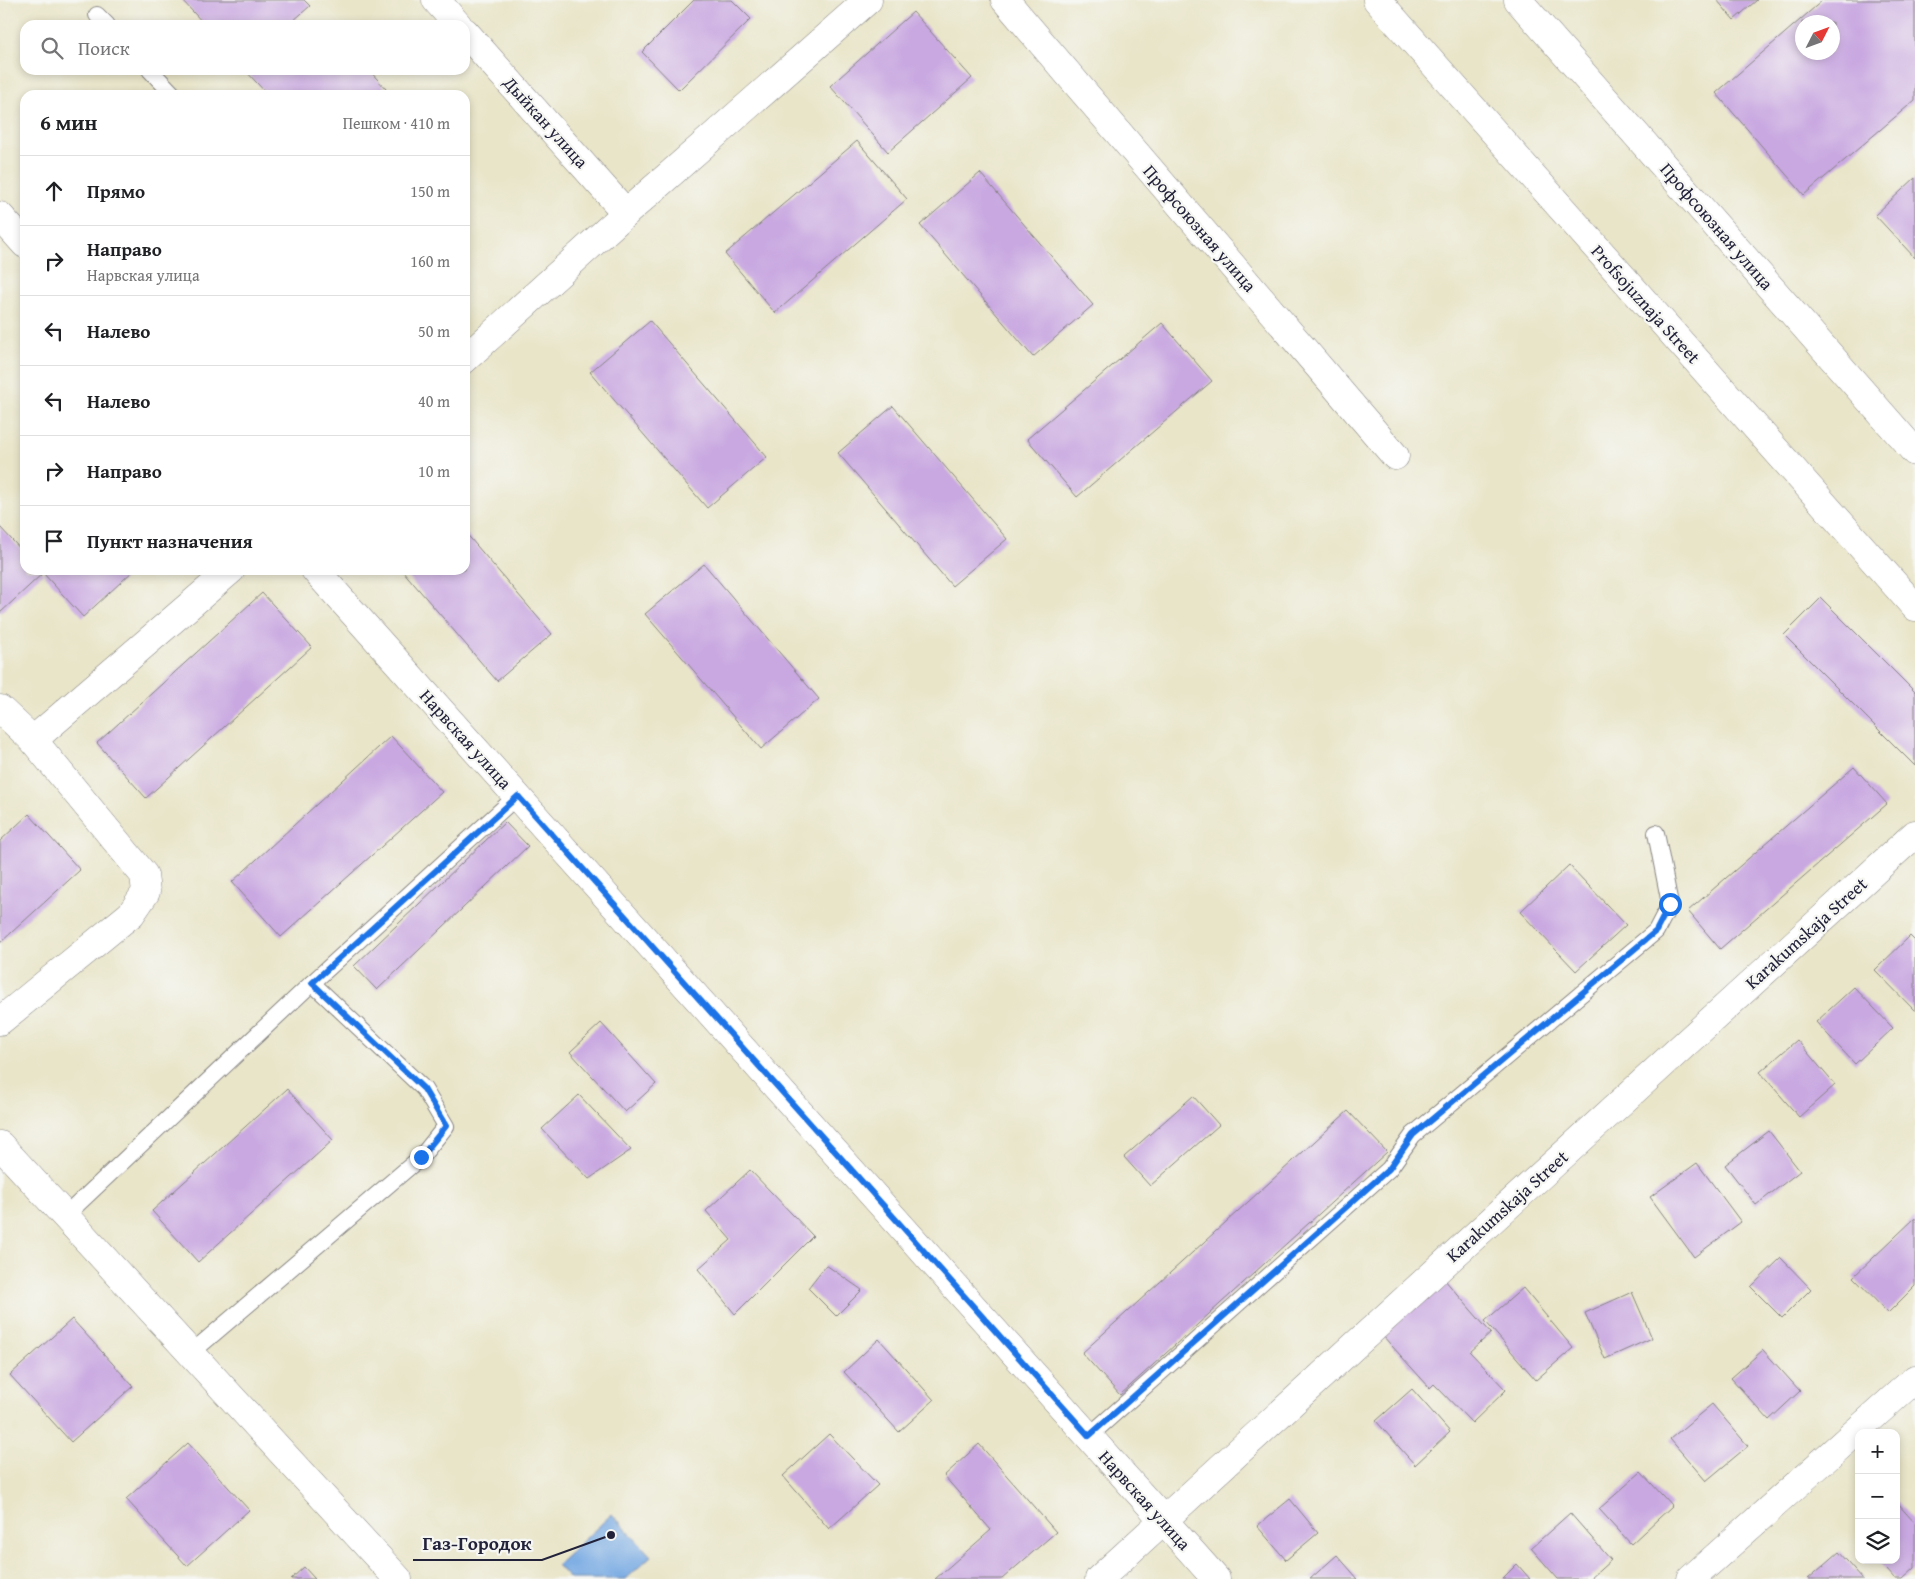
<!DOCTYPE html>
<html lang="ru">
<head>
<meta charset="utf-8">
<style>
	:root { --surface:#fff; --page:#f2f2f2; --text:#202124; --muted:#757577; --line:#e0e0e0 }
	body { margin:0; font-family:"Gentium Book Plus",serif; background:var(--page); color:var(--text) }
	.controls { position:absolute; right:15px; bottom:15px; display:grid; overflow:hidden; border-radius:10px; box-shadow:0 2px 8px #0003 }
	.controls button { width:45px; height:45px; display:grid; place-items:center; padding:0; border:0; border-bottom:1px solid var(--line); background:var(--surface); color:var(--text); font:25px sans-serif }
	.compass { position:absolute; left:1795px; top:15px; width:45px; height:45px; border-radius:50%; background:var(--surface); box-shadow:0 2px 8px #0003; rotate:48deg }
	.stop { position:absolute; width:15px; height:15px; margin:-11px; border:4px solid #1a73e8; border-radius:50%; background:#fff }
	.stop.end { background:#1a73e8; border-color:#fff; box-shadow:0 1px 5px #0008 }
	.list { margin:0; padding:0; list-style:none }
	h2 { display:flex; justify-content:space-between; align-items:center; height:65px; margin:0; padding:0 20px; font-size:21px }
	h2 small { font-size:16px; font-weight:400; color:var(--muted) }
	.list li { display:grid; grid-template-columns:32px 1fr auto; gap:15px; align-items:center; box-sizing:border-box; height:70px; padding:0 20px; border-top:1px solid var(--line) }
	.list b { display:block; font-size:19px; white-space:nowrap }
	.list p { margin:0; font-size:16px; white-space:nowrap; color:var(--muted) }
	.list em { font-size:16px; font-style:normal; color:var(--muted) }
	.icon { flex:none; width:28px; height:28px; fill:none; stroke:currentColor; stroke-width:2; stroke-linecap:round; stroke-linejoin:round }
	.map { position:relative; flex:none; width:1915px; height:1579px; overflow:hidden }
	.search { position:absolute; background:var(--surface); box-shadow:0 2px 8px #0003; left:20px; top:20px; width:450px; height:55px; display:flex; align-items:center; gap:12px; box-sizing:border-box; padding:0 18px; border-radius:15px; color:var(--muted); font-size:19px }
	.panel { position:absolute; background:var(--surface); box-shadow:0 2px 8px #0003; left:20px; top:90px; width:450px; height:485px; border-radius:15px }
	.map>svg:first-child { display:block }
</style>
</head>
<body>
<div class="map">
<svg width="1915" height="1579" viewBox="0 0 1915 1579">
	<rect width="100%" height="100%" fill="#f6f6f2"/>
	<filter id="ink" filterUnits="userSpaceOnUse"><feTurbulence type="fractalNoise" baseFrequency=".02" numOctaves="2"/><feDisplacementMap in="SourceGraphic" scale="10" xChannelSelector="R" yChannelSelector="G"/><feConvolveMatrix kernelMatrix="1 2 1 2 8 2 1 2 1" color-interpolation-filters="sRGB"/></filter>
	<filter id="wash" filterUnits="userSpaceOnUse"><feTurbulence type="fractalNoise" baseFrequency=".0096" numOctaves="4" result="noise"/><feDisplacementMap in="SourceGraphic" scale="20" xChannelSelector="R" yChannelSelector="G"/><feGaussianBlur stdDeviation="1.12" result="paint"/><feColorMatrix in="noise" values="0 0 0 0 0 0 0 0 0 0 0 0 0 0 0 0 0 1.4 0 .05"/><feComposite in="paint" operator="in"/></filter>
	<g filter="url(#wash)">
		<rect width="100%" height="100%" fill="#e9e5c9"/>
		<path fill="#78aae3" stroke="#4d668f" d="M612,1514L651,1556L626,1579H570L557,1565Z"/>
		<g id="blocks">
			<g fill="#c9a8e1" fill-rule="evenodd">
				<path d="M182,0H304L310,6L293,21L297,25H205Z"/>
				<path d="M694,0H732L751,19L679,90L642,52Z"/>
				<path d="M1717,0H1757L1734,20Z"/>
				<path d="M1823,0H1915V100L1804,195L1716,93ZM1802,22H1832V52H1802Z"/>
				<path d="M913,12L972,78L888,152L830,86Z"/>
				<path d="M245,70H369L386,89L380,95H268Z"/>
				<path d="M857,141L907,199L775,313L725,254Z"/>
				<path d="M980,173L1093,305L1033,357L920,225Z"/>
				<path d="M1915,178V258L1875,215Z"/>
				<path d="M650,321L767,457L707,508L590,372Z"/>
				<path d="M1162,323L1212,381L1077,497L1027,439Z"/>
				<path d="M893,406L1007,539L952,586L838,453Z"/>
				<path d="M0,527L25,554V570H39L43,573L0,613Z"/>
				<path d="M465,532L552,634L497,681L402,570H465Z"/>
				<path d="M704,564L819,699L761,749L645,614Z"/>
				<path d="M46,570H134L83,617L43,573Z"/>
				<path d="M262,593L312,647L146,798L97,743Z"/>
				<path d="M1821,598L1915,692V766L1784,635Z"/>
				<path d="M391,736L442,792L281,937L232,882Z"/>
				<path d="M1854,767L1887,804L1720,949L1688,911Z"/>
				<path d="M29,814L80,870L0,943V841Z"/>
				<path d="M505,822L528,846L377,990L354,966Z"/>
				<path d="M1569,865L1626,925L1576,971L1520,912Z"/>
				<path d="M1910,936L1915,941V1011L1875,970Z"/>
				<path d="M1854,987L1893,1028L1855,1064L1816,1022Z"/>
				<path d="M601,1023L656,1084L625,1112L570,1052Z"/>
				<path d="M1797,1040L1835,1085L1799,1117L1760,1072Z"/>
				<path d="M287,1089L333,1140L198,1262L152,1211Z"/>
				<path d="M579,1095L631,1150L589,1179L542,1129Z"/>
				<path d="M1193,1096L1219,1125L1150,1186L1124,1157Z"/>
				<path d="M1348,1111L1387,1152L1120,1395L1082,1353Z"/>
				<path d="M1769,1131L1800,1171L1756,1205L1725,1165Z"/>
				<path d="M1697,1163L1741,1222L1694,1257L1650,1197Z"/>
				<path d="M750,1170L813,1236L735,1314L698,1269L731,1240L706,1211Z"/>
				<path d="M1915,1218V1286L1888,1313L1853,1277Z"/>
				<path d="M1781,1258L1811,1289L1782,1318L1751,1287Z"/>
				<path d="M826,1265L862,1290L836,1316L808,1288Z"/>
				<path d="M1444,1279L1491,1333L1470,1352L1506,1390L1472,1423L1434,1384L1430,1388L1382,1335Z"/>
				<path d="M1523,1288L1573,1348L1536,1380L1485,1321Z"/>
				<path d="M1632,1292L1652,1338L1605,1359L1585,1313Z"/>
				<path d="M72,1319L133,1386L71,1442L10,1375Z"/>
				<path d="M879,1339L934,1400L899,1432L844,1372Z"/>
				<path d="M1763,1350L1800,1391L1769,1420L1731,1378Z"/>
				<path d="M1412,1389L1450,1432L1415,1465L1376,1421Z"/>
				<path d="M1712,1404L1748,1446L1706,1481L1670,1439Z"/>
				<path d="M829,1434L878,1485L829,1529L783,1476Z"/>
				<path d="M188,1443L249,1510L187,1566L126,1499Z"/>
				<path d="M979,1444L1056,1532L1002,1579H935L991,1530L944,1476Z"/>
				<path d="M1641,1472L1672,1506L1631,1544L1599,1509Z"/>
				<path d="M1290,1499L1318,1533L1286,1560L1257,1526Z"/>
				<path d="M1896,1502L1915,1523V1568L1903,1579H1895L1878,1560H1896Z"/>
				<path d="M1570,1513L1611,1560L1590,1579H1558L1531,1548Z"/>
				<path d="M1839,1552L1863,1579H1808Z"/>
				<path d="M1337,1555L1358,1579H1310Z"/>
				<path d="M1517,1564L1530,1579H1502Z"/>
				<path d="M304,1567L315,1579H291Z"/>
			</g>
		</g>
	</g>
	<g filter="url(#ink)">
		<use href="#blocks" fill-opacity="0" stroke="#868482" stroke-width="1"/>
		<g fill="none" stroke-linecap="round" stroke-linejoin="round">
			<defs>
				<g id="service">
					<path d="M97,15L107,25"/>
					<path d="M150,70L174,95"/>
					<path d="M65,1216L312,983L517,796"/>
					<path d="M191,1353L421,1157L446,1126L424,1089L312,983"/>
					<path d="M1089,1436L1389,1169L1413,1135L1656,931L1670,904L1656,833"/>
				</g>
				<g id="minor">
					<path d="M436,0L458,25"/>
					<path d="M1005,0L1395,456"/>
					<path d="M465,32L626,213"/>
					<path d="M0,216L25,244"/>
					<path d="M465,359L626,213L868,0"/>
					<path d="M315,570L1216,1579"/>
					<path d="M0,709L33,740L144,875L146,892L131,914L0,1021"/>
					<path d="M33,740L231,570"/>
					<path d="M0,1145L398,1579"/>
					<path d="M1099,1579L1915,834"/>
					<path d="M1691,1579L1915,1379"/>
				</g>
				<g id="tertiary">
					<path d="M1377,0L1915,607"/>
					<path d="M1518,0L1915,452"/>
				</g>
			</defs>
			<use href="#service" stroke="#868482" stroke-width="18"/>
			<use href="#minor" stroke="#868482" stroke-width="29"/>
			<use href="#tertiary" stroke="#868482" stroke-width="29"/>
			<use href="#service" stroke="#fff" stroke-width="16"/>
			<use href="#minor" stroke="#fff" stroke-width="28"/>
			<use href="#tertiary" stroke="#fff" stroke-width="28"/>
		</g>
	</g>
	<g fill="none" stroke-linecap="round" stroke-linejoin="round" filter="url(#ink)">
		<path stroke="#1a73e8" stroke-width="6" d="M421,1157L446,1126L424,1089L312,983L518,796L1089,1436L1389,1169L1413,1135L1656,931L1670,904"/>
	</g>
	<g text-anchor="middle" dominant-baseline="central" stroke-width="4.5" stroke-linejoin="round" paint-order="stroke">
		<g font-size="18" fill="#22223b" stroke="#f6f6f2">
			<text transform="translate(546 122) rotate(48)">Дыйкан улица</text>
			<text transform="translate(1717 226) rotate(49)">Профсоюзная улица</text>
			<text transform="translate(1200 228) rotate(49)">Профсоюзная улица</text>
			<text transform="translate(1646 304) rotate(48)">Profsojuznaja Street</text>
			<text transform="translate(466 739) rotate(48)">Нарвская улица</text>
			<text transform="translate(1806 933) rotate(-42)">Karakumskaja Street</text>
			<text transform="translate(1507 1206) rotate(-42)">Karakumskaja Street</text>
			<text transform="translate(1145 1500) rotate(48)">Нарвская улица</text>
		</g>
	</g>
	<path fill="none" stroke="#22223b" stroke-width="2" d="M611 1535L542 1560H413"/>
	<circle fill="#22223b" stroke="#f6f6f2" stroke-width="2" cx="611" cy="1535" r="5"/>
	<g font-size="19" text-anchor="middle" font-weight="bold" fill="#22223b" stroke="#f6f6f2" stroke-width="4.5" stroke-linejoin="round" paint-order="stroke">
		<text x="477" y="1550">Газ-Городок</text>
	</g>
</svg>
<div class="controls">
<button>+</button>
<button>−</button>
<button><svg class="icon" aria-label="layers" viewBox="0 0 24 24"><path d="M12 4l9 5-9 5-9-5zM3 14l9 5 9-5"/></svg></button>
</div>
<svg class="compass" viewBox="-18 -18 36 36"><path d="M0-13l5 13h-10z" fill="#e53935"/><path d="M0 13l5-13h-10z" fill="#757577"/></svg>
<div class="stop" style="left:1670px;top:904px"></div>
<div class="stop end" style="left:421px;top:1157px"></div>
<div class="search"><svg class="icon" aria-label="search" viewBox="0 0 24 24"><circle cx="10" cy="10" r="6"/><path d="M15 15l6 6"/></svg>Поиск</div>
<section class="panel">
<h2>6 мин<small>Пешком · 410 m</small></h2>
<ul class="list">
<li><svg class="icon" aria-label="ahead" viewBox="0 0 24 24"><path d="M12 20V5M6 11l6-6 6 6"/></svg><div><b>Прямо</b></div><em>150 m</em></li>
<li><svg class="icon" aria-label="right" viewBox="0 0 24 24"><path d="M7 20v-9h11M14 6l5 5-5 5"/></svg><div><b>Направо</b><p>Нарвская улица</p></div><em>160 m</em></li>
<li><svg class="icon" aria-label="left" viewBox="0 0 24 24"><path d="M17 20v-9H6M10 6l-5 5 5 5"/></svg><div><b>Налево</b></div><em>50 m</em></li>
<li><svg class="icon" aria-label="left" viewBox="0 0 24 24"><path d="M17 20v-9H6M10 6l-5 5 5 5"/></svg><div><b>Налево</b></div><em>40 m</em></li>
<li><svg class="icon" aria-label="right" viewBox="0 0 24 24"><path d="M7 20v-9h11M14 6l5 5-5 5"/></svg><div><b>Направо</b></div><em>10 m</em></li>
<li><svg class="icon" aria-label="arrive" viewBox="0 0 24 24"><path d="M6 21V4h12l-3 4 3 4H6"/></svg><div><b>Пункт назначения</b></div></li>
</ul>
</section>
</div>
</body>
</html>
